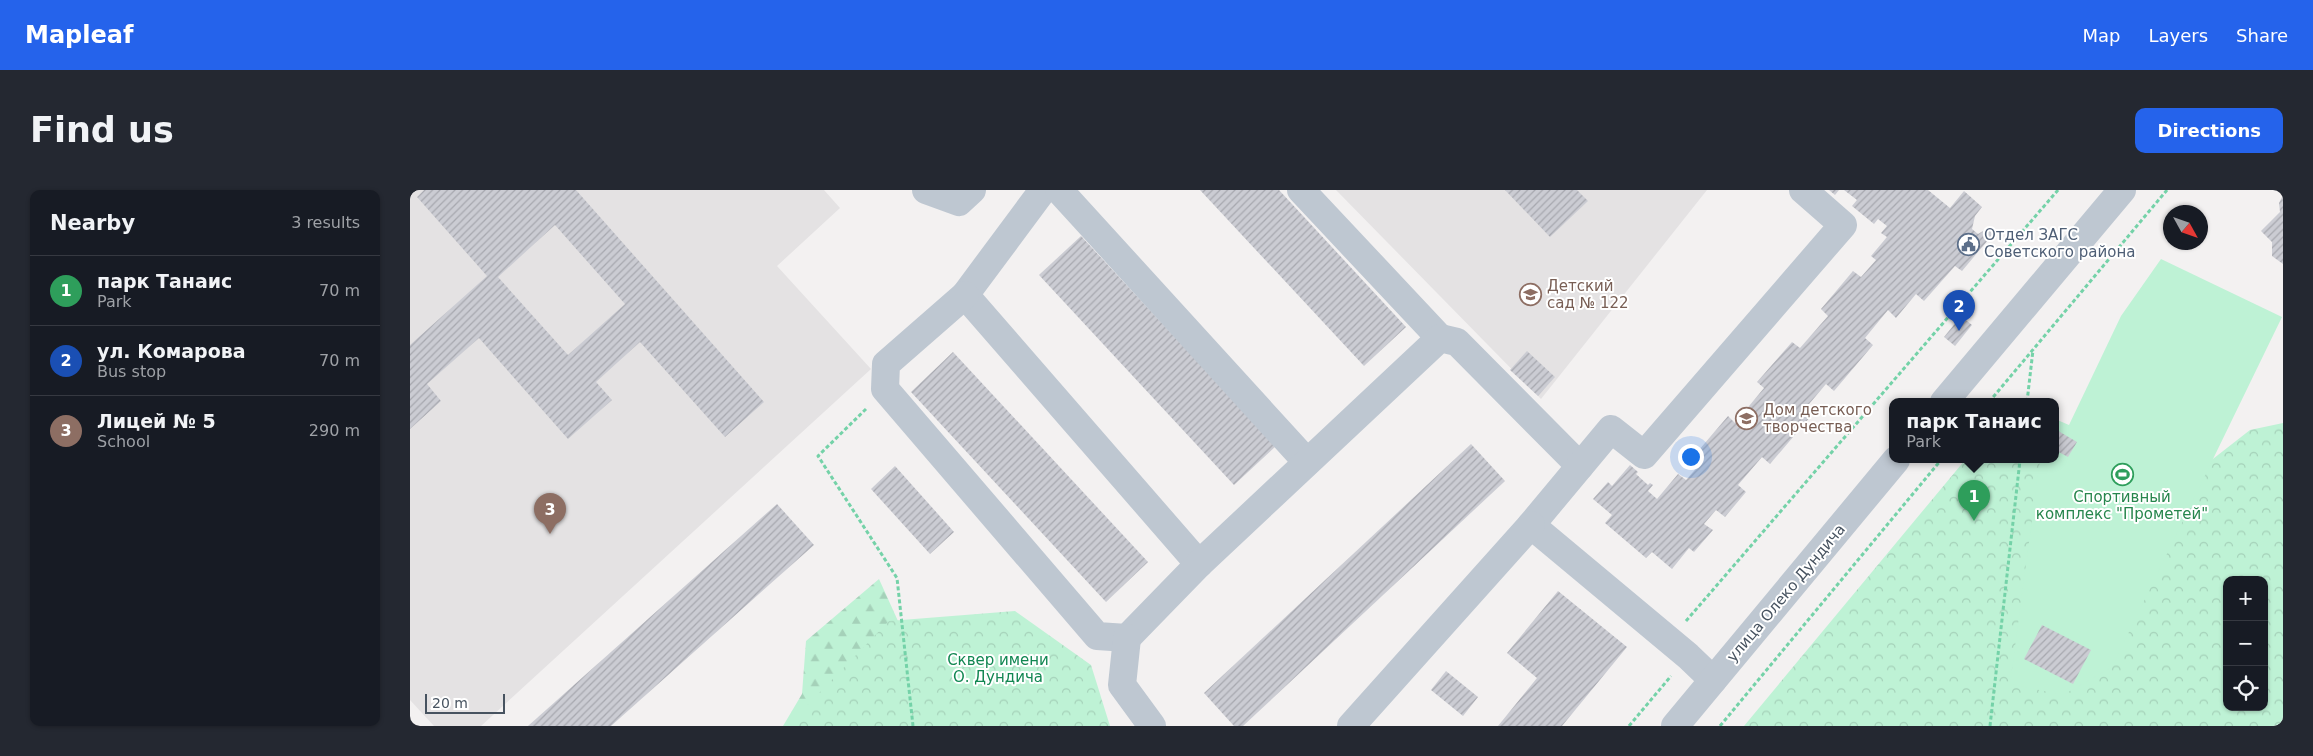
<!DOCTYPE html>
<html lang="en">
<head>
<meta charset="utf-8">
<style>
	:root { --surface:#171b24; --page:#242831; --text:#f1f3f6; --muted:#9ea1a6; --line:#363941; --accent:#2563eb }
	body { margin:0; font-family:"DejaVu Sans",sans-serif; background:var(--page); color:var(--text) }
	.controls { position:absolute; right:15px; bottom:15px; display:grid; overflow:hidden; border-radius:10px; box-shadow:0 1px 4px #0004 }
	.controls button { width:45px; height:45px; display:grid; place-items:center; padding:0; border:0; border-bottom:1px solid var(--line); background:var(--surface); color:var(--text); font:25px sans-serif }
	.compass { position:absolute; left:1753px; top:15px; width:45px; height:45px; border-radius:50%; background:var(--surface); box-shadow:0 1px 4px #0004; rotate:130deg }
	.scale { position:absolute; left:15px; bottom:12px; width:80px; box-sizing:border-box; padding-left:5px; border:2px solid #475360; border-top:0; font-size:14px; line-height:18px; white-space:nowrap; color:#475360; -webkit-text-stroke:4px #fff; paint-order:stroke }
	.you { position:absolute; left:1280px; top:266px; width:18px; height:18px; margin:-12px; border:4px solid #fff; border-radius:50%; background:#1a73e8; box-shadow:0 0 0 8px #1a73e833 }
	.badge { display:grid; place-items:center; width:32px; height:32px; border-radius:50%; background:var(--accent); color:#fff; font-size:16px; font-weight:700 }
	.pin { position:absolute; translate:-50% -41px; filter:drop-shadow(0 1px 2px #0008) }
	.pin::after { content:''; position:absolute; top:26px; width:18px; height:15px; background:inherit; clip-path:polygon(0 0,100% 0,50% 100%) }
	.popup { position:absolute; left:1479px; top:208px; width:170px; height:65px; box-sizing:border-box; display:grid; place-content:center; border-radius:10px; background:var(--surface); filter:drop-shadow(0 1px 4px #0005); font-size:16px; white-space:nowrap; color:var(--muted) }
	.popup b { font-size:19px; color:var(--text) }
	.popup::after { content:''; position:absolute; left:50%; top:100%; margin-left:-10px; border:10px solid transparent; border-top-color:var(--surface) }
	.list { margin:0; padding:0; list-style:none }
	h2 { display:flex; justify-content:space-between; align-items:center; height:65px; margin:0; padding:0 20px; font-size:21px }
	h2 small { font-size:16px; font-weight:400; color:var(--muted) }
	.list li { display:grid; grid-template-columns:32px 1fr auto; gap:15px; align-items:center; box-sizing:border-box; height:70px; padding:0 20px; border-top:1px solid var(--line) }
	.list b { display:block; font-size:19px; white-space:nowrap }
	.list p { margin:0; font-size:16px; white-space:nowrap; color:var(--muted) }
	.list em { font-size:16px; font-style:normal; color:var(--muted) }
	.icon { flex:none; width:28px; height:28px; fill:none; stroke:currentColor; stroke-width:2; stroke-linecap:round; stroke-linejoin:round }
	.map { position:relative; flex:none; width:1873px; height:536px; overflow:hidden; border-radius:10px }
	header { display:flex; align-items:center; gap:30px; box-sizing:border-box; height:70px; padding:0 25px; background:var(--accent); color:#fff }
	header strong { font-size:24px }
	nav { display:flex; gap:28px; margin-inline-start:auto; font-size:18px }
	.intro { display:flex; align-items:center; justify-content:space-between; box-sizing:border-box; height:120px; padding:0 30px }
	h1 { margin:0; font-size:35px }
	.button { padding:12px 22px; border-radius:10px; background:var(--accent); color:#fff; font-size:18px; font-weight:700 }
	main { display:flex; gap:30px; padding:0 30px }
	aside { flex:1; background:var(--surface); border-radius:10px; box-shadow:0 1px 4px #0004 }
	.map>svg:first-child { display:block }
</style>
</head>
<body>
<header>
<strong>Mapleaf</strong>
<nav><a>Map</a><a>Layers</a><a>Share</a></nav>
</header>
<div class="intro"><h1>Find us</h1><a class="button">Directions</a></div>
<main>
<aside>
<h2>Nearby<small>3 results</small></h2>
<ul class="list">
<li><span class="badge" style="background:#2e9e5b">1</span><div><b>парк Танаис</b><p>Park</p></div><em>70 m</em></li>
<li><span class="badge" style="background:#1a4fb4">2</span><div><b>ул. Комарова</b><p>Bus stop</p></div><em>70 m</em></li>
<li><span class="badge" style="background:#8d6e63">3</span><div><b>Лицей № 5</b><p>School</p></div><em>290 m</em></li>
</ul>
</aside>
<div class="map">
<svg width="1873" height="536" viewBox="0 0 1873 536">
	<defs>
		<pattern id="forest-firs" width="22" height="20" patternUnits="userSpaceOnUse" patternTransform="scale(1.25)"><rect width="22" height="20" fill="#bef2d5"/><path d="M5 1l3.5 6h-7zM16 11l3.5 6h-7z" fill="#a5d1b9"/></pattern>
		<pattern id="park-crowns" width="20" height="18" patternUnits="userSpaceOnUse" patternTransform="scale(1.25)"><rect width="20" height="18" fill="#bef2d5"/><path d="M2 6a3 3 0 1 1 6 0M12 15a3 3 0 1 1 6 0" fill="none" stroke="#a5d1b9"/></pattern>
		<pattern id="building-hatch" width="6" height="6" patternUnits="userSpaceOnUse" patternTransform="scale(1.25)"><rect width="6" height="6" fill="#cbccd3"/><path d="M-1 1l2-2M0 6l6-6M5 7l2-2" fill="none" stroke="#a7a8af"/></pattern>
	</defs>
	<rect width="100%" height="100%" fill="#f3f1f1"/>
	<g fill="#e4e2e3">
		<path d="M0,0H414L430,18L367,76L461,179L71,536H24L0,510Z"/>
		<path d="M926,0H1297L1131,209Z"/>
	</g>
	<path fill="url(#forest-firs)" d="M469,389L497,451L665,536H373L392,504L396,451Z"/>
	<g fill="url(#park-crowns)" fill-rule="evenodd">
		<path d="M1873,233V536H1334L1555,270L1799,272L1840,240ZM1817,390H1854V517H1817Z"/>
		<path d="M605,421L681,475L700,536H377L479,431Z"/>
	</g>
	<path fill="#bef2d5" d="M1751,69L1872,127L1702,477L1653,505L1600,494L1630,270H1645V229L1659,235L1711,126Z"/>
	<g fill="url(#building-hatch)" fill-rule="evenodd">
		<path d="M14,0H166L354,212L315,247L230,152L186,192L202,210L158,249L69,148L17,194L31,211L0,239V155L77,86L7,7ZM145,35L215,114L158,165L88,87Z"/>
		<path d="M790,0H869L996,137L954,176Z"/>
		<path d="M1095,0H1167L1178,11L1140,47Z"/>
		<path d="M1419,0H1429L1425,5Z"/>
		<path d="M1434,0H1518L1540,18L1554,1L1572,17L1565,26L1562,39L1568,44L1578,38L1584,43L1552,81L1545,76L1514,111L1506,104L1486,128L1478,120L1455,148L1463,155L1424,201L1416,194L1394,220L1401,226L1360,274L1352,267L1328,295L1336,302L1315,327L1306,320L1294,334L1303,340L1284,362L1279,358L1262,379L1242,362L1236,368L1195,333L1202,325L1183,309L1198,292L1202,296L1220,275L1228,282L1226,284L1238,295L1240,293L1243,295L1238,301L1247,309L1268,284L1276,290L1290,274L1283,267L1318,226L1325,233L1354,198L1347,192L1382,152L1390,158L1418,126L1411,119L1443,81L1451,87L1466,70L1461,66L1477,47L1471,43L1477,36L1468,29L1464,34L1442,16L1447,10Z"/>
		<path d="M1873,5V74L1862,66V52L1851,41L1870,22L1869,13Z"/>
		<path d="M671,46L866,256L824,295L629,85Z"/>
		<path d="M1551,126L1562,135L1545,156L1534,147Z"/>
		<path d="M1117,161L1145,187L1128,206L1100,180Z"/>
		<path d="M543,162L738,372L696,412L501,202Z"/>
		<path d="M1645,239L1667,252L1658,267L1645,260Z"/>
		<path d="M1061,254L1095,291L833,536H824L794,503Z"/>
		<path d="M485,276L544,342L520,364L461,299Z"/>
		<path d="M367,314L404,355L201,536H118Z"/>
		<path d="M1148,401L1217,457L1152,536H1088L1127,488L1097,463Z"/>
		<path d="M1632,435L1681,460L1663,494L1614,469Z"/>
		<path d="M1036,481L1068,507L1053,526L1021,500Z"/>
	</g>
	<g fill="none" stroke-linecap="round" stroke-linejoin="round">
		<g stroke="#74d2a8" stroke-width="3" stroke-dasharray="4 2.5" stroke-linecap="butt">
			<path d="M1579,212L1757,0"/>
			<path d="M1617,212L1623,160"/>
			<path d="M456,219L408,266L487,388L503,536"/>
			<path d="M1276,431L1648,0"/>
			<path d="M1219,536L1261,486"/>
			<path d="M1310,536L1531,270"/>
			<path d="M1580,536L1610,270"/>
		</g>
		<g stroke="#bec7d1" stroke-width="28">
			<path d="M516,0L549,12L562,0"/>
			<path d="M633,0L555,105L789,374"/>
			<path d="M649,0L897,272"/>
			<path d="M891,0L1030,148"/>
			<path d="M555,105L476,174L475,199L687,446L717,448L789,374L1030,148L1047,152L1170,276"/>
			<path d="M1534,212L1712,0"/>
			<path d="M717,448L712,495L742,536"/>
			<path d="M1303,490L1278,466L1121,335L1201,239L1234,265L1433,35L1393,0"/>
			<path d="M941,536L1121,335"/>
			<path d="M1265,536L1486,270"/>
		</g>
	</g>
	<defs>
		<symbol id="civic-ring" viewBox="-11 -11 22 22"><circle r="9.5" fill="#fff" stroke="#5c6f8a" stroke-width="1.5"/><path d="M-.6-6.5H3V-4.5H.6V-3L4-1V1h2V6H-6V1h2V-1L-.6-3ZM-1.2 2.5V6h2.4V2.5Z" fill="#5c6f8a"/></symbol>
		<symbol id="school-ring" viewBox="-11 -11 22 22"><circle r="9.5" fill="#fff" stroke="#8d6e63" stroke-width="1.5"/><path d="M0-5L7-2L0 1L-7-2ZM-4 1L0 2.5L4 1V4Q0 6-4 4Z" fill="#8d6e63"/></symbol>
		<symbol id="stadium-ring" viewBox="-11 -11 22 22"><circle r="9.5" fill="#fff" stroke="#2e9e5b" stroke-width="1.5"/><path d="M0-5a6.5 5 0 1 0 0 10a6.5 5 0 1 0 0-10ZM-3.5-1.8h7v3.6h-7Z" fill="#2e9e5b"/></symbol>
	</defs>
	<g fill-rule="evenodd">
		<use href="#civic-ring" x="1546" y="42" width="25" height="25"/>
		<use href="#school-ring" x="1108" y="92" width="25" height="25"/>
		<use href="#school-ring" x="1324" y="216" width="25" height="25"/>
		<use href="#stadium-ring" x="1700" y="272" width="25" height="25"/>
	</g>
	<g text-anchor="middle" dominant-baseline="central" stroke-width="4" stroke-linejoin="round" paint-order="stroke">
		<g font-size="15" fill="#4e5e75" stroke="#fff" text-anchor="start">
			<text x="1574" y="45">Отдел ЗАГС<tspan x="1574" dy="17">Советского района</tspan></text>
		</g>
		<g font-size="15" fill="#785e54" stroke="#fff" text-anchor="start">
			<text x="1137" y="96">Детский<tspan x="1137" dy="17">сад № 122</tspan></text>
			<text x="1353" y="220">Дом детского<tspan x="1353" dy="17">творчества</tspan></text>
		</g>
		<g font-size="15" fill="#27864d" stroke="#fff">
			<text x="1712" y="307">Спортивный<tspan x="1712" dy="17">комплекс "Прометей"</tspan></text>
		</g>
		<g font-size="15" fill="#475360" stroke="#fff">
			<text transform="translate(1376 403) rotate(-50)">улица Олеко Дундича</text>
		</g>
		<g font-size="15" fill="#128752" stroke="#fff">
			<text x="588" y="470">Сквер имени<tspan x="588" dy="17">О. Дундича</tspan></text>
		</g>
	</g>
</svg>
<div class="controls">
<button>+</button>
<button>−</button>
<button><svg class="icon" aria-label="locate" viewBox="0 0 24 24"><circle cx="12" cy="12" r="6"/><path d="M12 2v4M12 18v4M2 12h4M18 12h4"/></svg></button>
</div>
<svg class="compass" viewBox="-18 -18 36 36"><path d="M0-13l5 13h-10z" fill="#e53935"/><path d="M0 13l5-13h-10z" fill="#9ea1a6"/></svg>
<div class="scale">20 m</div>
<div class="you"></div>
<div class="pin badge" style="left:1564px;top:331px;background:#2e9e5b">1</div>
<div class="popup"><b>парк Танаис</b>Park</div>
<div class="pin badge" style="left:1549px;top:141px;background:#1a4fb4">2</div>
<div class="pin badge" style="left:140px;top:344px;background:#8d6e63">3</div>
</div>
</main>
</body>
</html>
